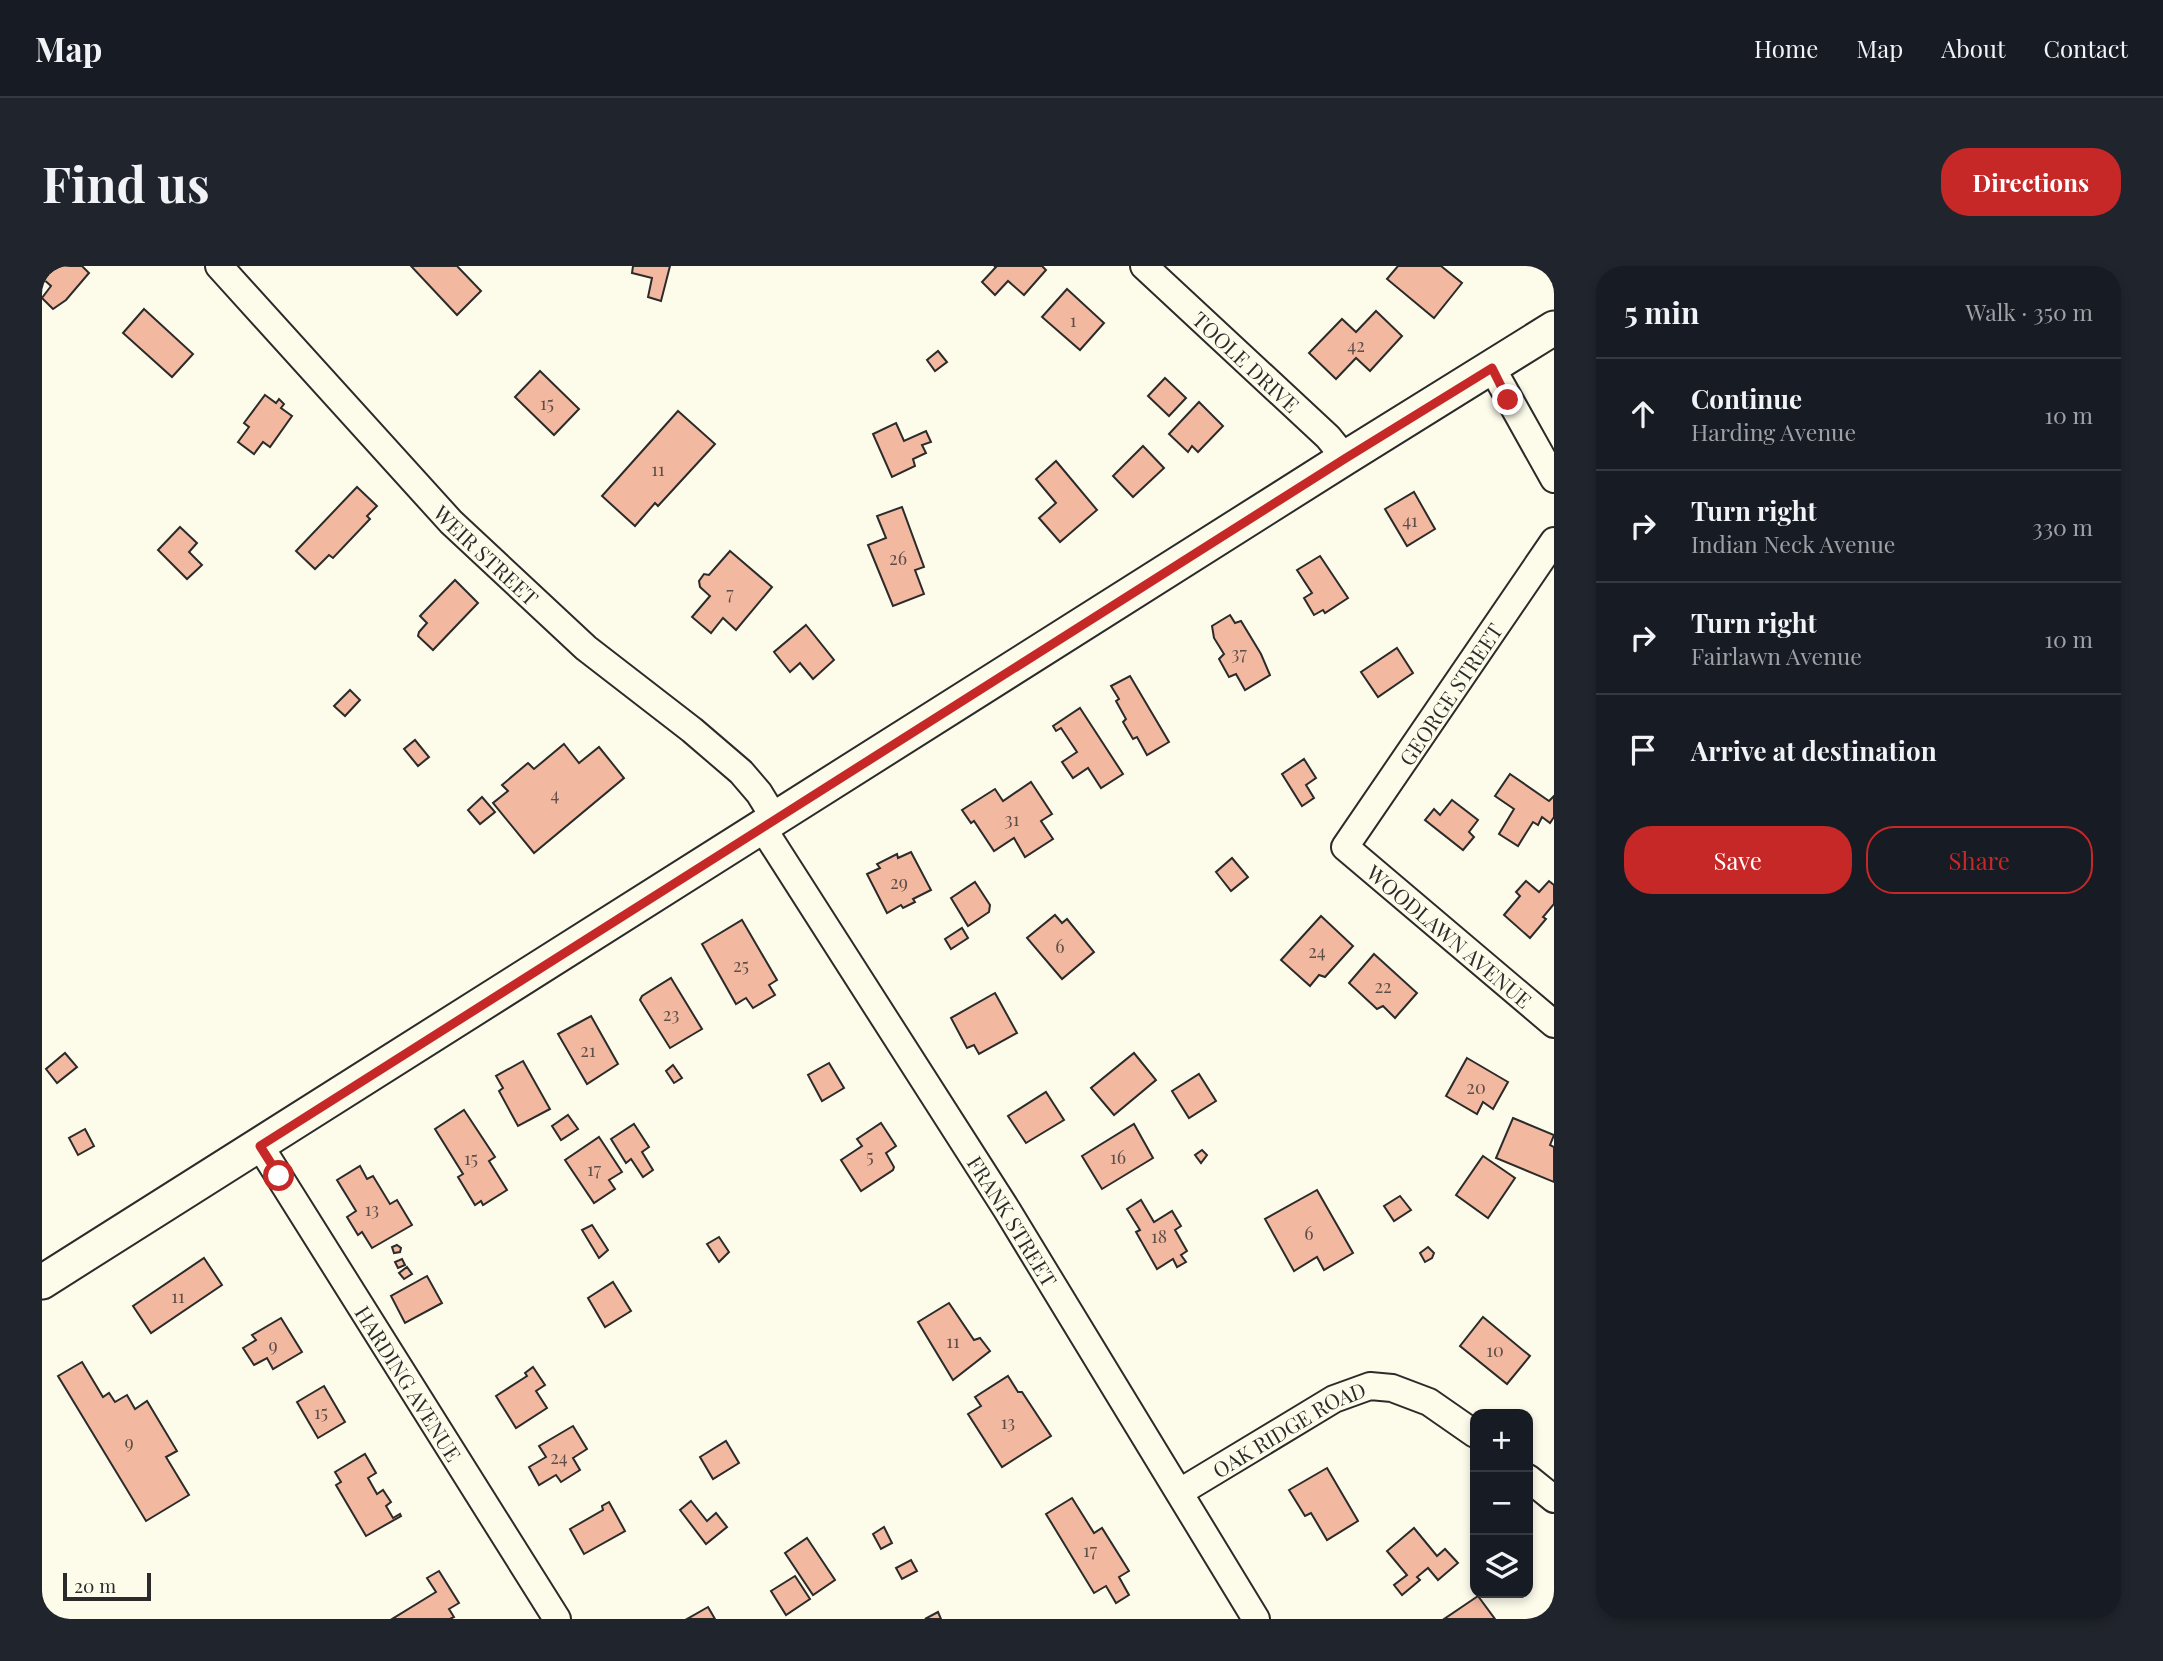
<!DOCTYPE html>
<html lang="en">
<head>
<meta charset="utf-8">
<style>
	:root { --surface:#171b24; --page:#20242c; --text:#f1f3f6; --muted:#9ea1a6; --line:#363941; --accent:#c62828 }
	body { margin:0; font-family:"Playfair Display",serif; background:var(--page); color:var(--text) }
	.controls { position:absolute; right:21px; bottom:21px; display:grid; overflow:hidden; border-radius:14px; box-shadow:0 4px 10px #0003 }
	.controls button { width:63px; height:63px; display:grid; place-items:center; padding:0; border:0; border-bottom:2px solid var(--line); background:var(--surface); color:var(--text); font:35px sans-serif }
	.scale { position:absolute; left:21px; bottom:18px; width:88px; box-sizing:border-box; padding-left:7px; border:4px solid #2b2b2b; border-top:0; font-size:19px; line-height:24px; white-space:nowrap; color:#2b2b2b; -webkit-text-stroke:5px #fdfbea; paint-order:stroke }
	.stop { position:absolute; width:21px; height:21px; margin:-16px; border:5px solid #c62828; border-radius:50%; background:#fff }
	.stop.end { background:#c62828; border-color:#fff; box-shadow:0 2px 7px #0008 }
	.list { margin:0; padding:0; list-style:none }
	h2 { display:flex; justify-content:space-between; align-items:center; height:91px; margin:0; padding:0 28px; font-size:30px }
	h2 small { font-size:23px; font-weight:400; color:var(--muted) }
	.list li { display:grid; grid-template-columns:46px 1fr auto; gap:21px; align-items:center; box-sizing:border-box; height:112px; padding:0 28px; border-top:2px solid var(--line) }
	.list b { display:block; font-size:26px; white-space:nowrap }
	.list p { margin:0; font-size:23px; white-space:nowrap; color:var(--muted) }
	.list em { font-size:23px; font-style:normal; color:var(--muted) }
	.actions { display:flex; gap:14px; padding:21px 28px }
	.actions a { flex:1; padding:16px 0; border:2px solid var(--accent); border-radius:28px; text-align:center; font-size:24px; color:var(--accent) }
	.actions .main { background:var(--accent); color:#fff }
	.icon { flex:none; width:38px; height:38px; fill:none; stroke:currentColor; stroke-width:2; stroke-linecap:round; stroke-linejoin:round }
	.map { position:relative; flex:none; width:1512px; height:1353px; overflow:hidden; border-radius:28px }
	header { display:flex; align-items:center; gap:42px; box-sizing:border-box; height:98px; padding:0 35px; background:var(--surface); border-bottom:2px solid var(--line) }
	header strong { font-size:33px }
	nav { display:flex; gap:38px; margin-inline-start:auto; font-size:24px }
	.intro { display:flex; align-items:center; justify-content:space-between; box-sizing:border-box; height:168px; padding:0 42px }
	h1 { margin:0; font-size:49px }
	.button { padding:18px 32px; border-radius:28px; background:var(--accent); color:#fff; font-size:24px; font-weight:700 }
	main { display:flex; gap:42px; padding:0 42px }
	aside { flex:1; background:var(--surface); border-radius:28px; box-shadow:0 4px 10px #0003 }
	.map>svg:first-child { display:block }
</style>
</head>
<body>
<header>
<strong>Map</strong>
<nav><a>Home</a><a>Map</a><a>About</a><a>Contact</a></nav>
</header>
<div class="intro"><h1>Find us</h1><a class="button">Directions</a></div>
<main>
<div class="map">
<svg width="1512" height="1353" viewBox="0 0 1512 1353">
	<rect width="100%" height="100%" fill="#fdfbea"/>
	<g fill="#f2b8a0" stroke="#2b2b2b" stroke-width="2">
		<path d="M0,0H40L47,7L24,34L11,43L0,32L9,20L0,12Z"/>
		<path d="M369,0H415L439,25L415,49Z"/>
		<path d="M591,0H628L619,35L606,31L610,12L590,7Z"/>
		<path d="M952,0H1000L1004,4L982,29L966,15L953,29L940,16L954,1Z"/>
		<path d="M1356,0H1399L1420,17L1392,52L1345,13Z"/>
		<path d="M1025,23L1062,57L1038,84L1000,51Z"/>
		<path d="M102,43L151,88L130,111L81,67Z"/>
		<path d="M1334,45L1360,70L1328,105L1314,92L1294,113L1267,87L1300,53L1314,66Z"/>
		<path d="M896,85L905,96L893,105L885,94Z"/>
		<path d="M498,105L537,143L512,169L473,131Z"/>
		<path d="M1123,112L1144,132L1127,150L1106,130Z"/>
		<path d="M223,129L234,137L237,133L242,138L239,142L250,150L228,181L221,176L212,188L196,176L207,161L202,157Z"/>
		<path d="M1157,136L1181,160L1156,186L1150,180L1146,186L1127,168Z"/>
		<path d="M636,145L673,178L616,240L613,237L593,260L560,230Z"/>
		<path d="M854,157L862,175L884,165L889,176L880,179L884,187L871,193L873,200L850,211L831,168Z"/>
		<path d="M1101,180L1122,202L1091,231L1071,210Z"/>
		<path d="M1014,195L1055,244L1018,276L997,252L1014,237L994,213Z"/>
		<path d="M315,221L335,240L325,250L328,253L291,292L287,289L273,303L254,285Z"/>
		<path d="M1372,226L1393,263L1365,280L1343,243Z"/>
		<path d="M860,241L882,301L873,304L882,328L851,340L826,279L844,272L835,250Z"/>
		<path d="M138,261L155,277L147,286L160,299L145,313L116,284Z"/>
		<path d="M688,285L730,321L694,364L681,352L669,367L650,351L668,330L658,321L657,315L662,308L667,309Z"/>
		<path d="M1278,290L1306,332L1283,347L1281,344L1272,349L1262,332L1270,327L1255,304Z"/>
		<path d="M413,314L436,337L391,384L376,370L377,366L385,357L378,350Z"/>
		<path d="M1188,349L1193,357L1199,355L1219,388L1228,409L1203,424L1194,408L1187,411L1177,393L1182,388L1172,372L1170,360Z"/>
		<path d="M764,359L792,394L771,413L758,397L748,406L732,386Z"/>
		<path d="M1355,382L1371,407L1336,431L1319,406Z"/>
		<path d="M1088,410L1127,476L1105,489L1095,471L1091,473L1081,456L1084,453L1074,435L1077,433L1069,420Z"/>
		<path d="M308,424L318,434L303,450L292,440Z"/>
		<path d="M1038,442L1081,508L1059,522L1046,502L1031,512L1020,496L1035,486L1019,462L1014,465L1011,460Z"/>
		<path d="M373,474L387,491L376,500L362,483Z"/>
		<path d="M522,478L537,497L557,481L582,512L492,587L451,537L466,525L460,519L486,497L492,503Z"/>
		<path d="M1262,493L1274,512L1264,519L1272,532L1260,540L1240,508Z"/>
		<path d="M1468,508L1507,535L1512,530V551L1508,557L1500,551L1496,559L1491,556L1476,580L1457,568L1472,543L1453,530Z"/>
		<path d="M989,516L1010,548L999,555L1011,573L983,591L972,572L952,585L932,555L929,557L920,544L953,523L961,535Z"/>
		<path d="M440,531L453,546L438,558L426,544Z"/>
		<path d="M1410,534L1436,554L1427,566L1432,571L1421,584L1383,554L1392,543L1398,549Z"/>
		<path d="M869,586L889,624L871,633L873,636L861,642L859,639L845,647L825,608L838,602L835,598L855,588L856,592Z"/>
		<path d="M1190,592L1206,611L1189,625L1174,606Z"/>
		<path d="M1484,615L1497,626L1507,615L1512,619V638L1501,651L1504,653L1488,672L1462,649L1478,630L1474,626Z"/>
		<path d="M933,616L948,639L947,646L926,660L909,632Z"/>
		<path d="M1013,649L1020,657L1025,653L1052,686L1020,713L985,672Z"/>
		<path d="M1279,650L1311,680L1283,711L1277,709L1268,720L1239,694Z"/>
		<path d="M700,654L735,714L727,719L733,729L711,742L704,732L694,738L660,678Z"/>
		<path d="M920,662L926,672L909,683L903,673Z"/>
		<path d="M1332,688L1375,727L1353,752L1341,740L1335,743L1307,717Z"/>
		<path d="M629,712L660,763L628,782L598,734L600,730Z"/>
		<path d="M953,727L975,767L937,788L932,779L925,782L909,752Z"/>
		<path d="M549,750L576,798L545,818L516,768Z"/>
		<path d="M23,787L35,801L15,817L4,803Z"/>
		<path d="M1092,787L1114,814L1072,849L1049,822Z"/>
		<path d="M1425,792L1466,816L1451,843L1441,836L1435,848L1404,830Z"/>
		<path d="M481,795L508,843L476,860L457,825L461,822L454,810Z"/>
		<path d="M787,797L802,822L780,835L766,809Z"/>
		<path d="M631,799L640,812L632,817L624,805Z"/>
		<path d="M1157,808L1174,835L1147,852L1130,825Z"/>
		<path d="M1004,826L1022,854L984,877L966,850Z"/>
		<path d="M422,844L453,891L447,895L465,924L441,939L439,935L433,939L416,911L421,908L393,863Z"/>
		<path d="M526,849L536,863L519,874L510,860Z"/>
		<path d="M1471,852L1512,869L1508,879L1512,881V916L1454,892Z"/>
		<path d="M839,857L854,880L844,887L852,901L851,904L819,925L799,894L820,880L815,873Z"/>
		<path d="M592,858L607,881L600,886L611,904L601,911L589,893L584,897L569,873Z"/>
		<path d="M1092,858L1111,892L1060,923L1040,890Z"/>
		<path d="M43,863L52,880L36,889L27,872Z"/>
		<path d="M557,871L580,906L567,914L573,923L552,937L523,894Z"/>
		<path d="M1160,884L1165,889L1159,897L1153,889Z"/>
		<path d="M1441,890L1473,912L1446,952L1414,929Z"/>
		<path d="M318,900L325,913L331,910L348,938L355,934L370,959L330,982L320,966L316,969L305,951L314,945L295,914Z"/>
		<path d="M1275,924L1311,987L1282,1004L1275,991L1252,1005L1223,953Z"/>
		<path d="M1358,930L1369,944L1352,955L1342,940Z"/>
		<path d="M1099,934L1112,956L1130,945L1139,960L1133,964L1145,985L1139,989L1144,996L1135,1001L1131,993L1115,1003L1094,966L1098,964L1085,943Z"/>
		<path d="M550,959L566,984L557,992L540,964Z"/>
		<path d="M677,971L687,986L677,996L665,978Z"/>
		<path d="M355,979L359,982L358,986L352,987L350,981Z"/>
		<path d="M1386,981L1392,987L1390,992L1383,996L1378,987Z"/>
		<path d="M162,992L180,1019L109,1067L91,1040Z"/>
		<path d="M360,993L363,999L356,1002L353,996Z"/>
		<path d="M365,1001L370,1008L362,1013L357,1007Z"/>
		<path d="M385,1010L400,1037L363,1057L349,1030Z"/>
		<path d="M571,1016L589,1045L563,1061L546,1032Z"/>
		<path d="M907,1037L932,1074L938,1072L948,1085L911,1114L876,1056Z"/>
		<path d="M1441,1051L1488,1090L1465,1118L1418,1080Z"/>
		<path d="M239,1052L260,1086L231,1103L225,1092L212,1099L201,1082L214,1074L210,1069Z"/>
		<path d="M40,1096L61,1131L67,1127L73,1136L85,1129L93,1143L105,1135L135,1185L124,1191L147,1229L104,1255L16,1110Z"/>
		<path d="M491,1101L503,1119L494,1125L505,1142L474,1162L454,1130L485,1110L483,1107Z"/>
		<path d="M966,1110L976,1126H980L1009,1170L960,1201L926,1148L939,1140L933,1131Z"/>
		<path d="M282,1120L303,1156L276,1172L255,1136Z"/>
		<path d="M531,1160L545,1183L531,1192L538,1204L519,1216L514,1209L497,1219L487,1201L504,1191L497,1180Z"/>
		<path d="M684,1175L697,1197L671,1213L658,1191Z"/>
		<path d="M323,1188L334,1207L326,1212L335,1228L341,1224L349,1236L344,1240L351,1252L358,1248L359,1250L324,1270L294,1219L299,1216L293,1206Z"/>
		<path d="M1285,1202L1316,1255L1285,1274L1269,1247L1263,1250L1247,1224Z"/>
		<path d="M1030,1232L1052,1267L1060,1262L1087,1305L1077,1311L1087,1329L1074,1337L1064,1320L1052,1327L1004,1248Z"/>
		<path d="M649,1235L665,1255L674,1247L685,1261L664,1278L638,1244Z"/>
		<path d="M567,1236L583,1265L542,1288L528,1263L561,1244L560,1240Z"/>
		<path d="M842,1261L850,1277L839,1283L831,1268Z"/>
		<path d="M1372,1262L1395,1290L1403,1283L1416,1297L1396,1314L1386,1302L1375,1311L1378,1314L1360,1329L1352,1319L1365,1309L1345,1285Z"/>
		<path d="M765,1272L793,1314L771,1329L743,1287Z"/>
		<path d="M869,1294L875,1305L860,1313L854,1302Z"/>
		<path d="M397,1305L417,1337L407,1343L412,1351L408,1353H350L394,1326L385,1312Z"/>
		<path d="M753,1310L768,1333L744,1349L729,1325Z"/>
		<path d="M1436,1330L1453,1353H1402Z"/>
		<path d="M666,1341L673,1353H645Z"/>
		<path d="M896,1346L899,1353H883Z"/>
	</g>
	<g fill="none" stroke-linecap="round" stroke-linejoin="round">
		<defs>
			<g id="minor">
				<path id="s1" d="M177,0L409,256L544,382L650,464L699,506L717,527L733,553"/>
				<path id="s2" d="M1102,0L1286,171L1303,192"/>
				<path d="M1450,102L1512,213"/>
				<path id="s3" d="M1512,275L1303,581L1512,758"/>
				<path id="s4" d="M720,561L965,944L1214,1353"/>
				<path id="s5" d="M218,880L515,1353"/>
				<path d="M1486,1212L1512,1233"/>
				<path id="s6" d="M1138,1226L1292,1133L1328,1120L1350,1122L1387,1136L1433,1168"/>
			</g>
			<path id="tertiary" d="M0,1016L1303,192L1512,62"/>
		</defs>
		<use href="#minor" stroke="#2b2b2b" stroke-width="30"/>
		<use href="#tertiary" stroke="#2b2b2b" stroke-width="37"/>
		<use href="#minor" stroke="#fdfbea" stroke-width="26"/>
		<use href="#tertiary" stroke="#fdfbea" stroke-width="33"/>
	</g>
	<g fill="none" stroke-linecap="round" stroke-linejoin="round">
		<path stroke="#c62828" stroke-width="9" d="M237,910L218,880L1304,192L1450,102L1466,134"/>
	</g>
	<g text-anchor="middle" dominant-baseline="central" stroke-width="5" stroke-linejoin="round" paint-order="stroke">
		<g font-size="18" fill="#5d4e48">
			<text x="1031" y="54">1</text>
			<text x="1314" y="79">42</text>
			<text x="505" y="137">15</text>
			<text x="616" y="203">11</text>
			<text x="1368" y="254">41</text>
			<text x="856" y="292">26</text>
			<text x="688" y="327">7</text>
			<text x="1197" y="387">37</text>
			<text x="513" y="528">4</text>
			<text x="970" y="553">31</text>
			<text x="857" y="616">29</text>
			<text x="1018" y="680">6</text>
			<text x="1275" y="685">24</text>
			<text x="699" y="699">25</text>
			<text x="1341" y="720">22</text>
			<text x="629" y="748">23</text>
			<text x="546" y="784">21</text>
			<text x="1434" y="821">20</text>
			<text x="828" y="890">5</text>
			<text x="1076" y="891">16</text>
			<text x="429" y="892">15</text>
			<text x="552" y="903">17</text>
			<text x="330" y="943">13</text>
			<text x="1267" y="967">6</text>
			<text x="1117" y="970">18</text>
			<text x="136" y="1030">11</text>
			<text x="911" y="1075">11</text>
			<text x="231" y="1079">9</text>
			<text x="1453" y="1084">10</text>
			<text x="279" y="1146">15</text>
			<text x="966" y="1156">13</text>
			<text x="87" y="1176">9</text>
			<text x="517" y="1191">24</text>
			<text x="1048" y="1284">17</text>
		</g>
		<g font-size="21" fill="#2b2b2b" stroke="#fdfbea">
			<text stroke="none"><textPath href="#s2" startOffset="140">TOOLE DRIVE</textPath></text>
			<text stroke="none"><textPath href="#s1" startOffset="394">WEIR STREET</textPath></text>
			<text transform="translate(1408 428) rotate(-56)">GEORGE STREET</text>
			<text stroke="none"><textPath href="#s3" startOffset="508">WOODLAWN AVENUE</textPath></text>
			<text stroke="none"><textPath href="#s4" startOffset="467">FRANK STREET</textPath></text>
			<text stroke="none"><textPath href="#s5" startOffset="280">HARDING AVENUE</textPath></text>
			<text stroke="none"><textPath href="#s6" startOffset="126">OAK RIDGE ROAD</textPath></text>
		</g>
	</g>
</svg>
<div class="controls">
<button>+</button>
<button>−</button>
<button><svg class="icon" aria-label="layers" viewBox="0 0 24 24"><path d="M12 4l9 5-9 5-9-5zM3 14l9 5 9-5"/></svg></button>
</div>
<div class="scale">20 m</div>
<div class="stop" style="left:237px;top:910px"></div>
<div class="stop end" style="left:1466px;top:134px"></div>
</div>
<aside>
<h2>5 min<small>Walk · 350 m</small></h2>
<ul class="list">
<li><svg class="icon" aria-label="ahead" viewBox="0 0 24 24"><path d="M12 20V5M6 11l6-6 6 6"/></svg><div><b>Continue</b><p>Harding Avenue</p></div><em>10 m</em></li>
<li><svg class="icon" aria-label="right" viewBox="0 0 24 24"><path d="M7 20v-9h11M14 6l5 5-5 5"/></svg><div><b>Turn right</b><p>Indian Neck Avenue</p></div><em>330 m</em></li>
<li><svg class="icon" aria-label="right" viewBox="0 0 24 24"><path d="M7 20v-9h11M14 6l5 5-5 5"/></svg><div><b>Turn right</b><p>Fairlawn Avenue</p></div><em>10 m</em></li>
<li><svg class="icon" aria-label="arrive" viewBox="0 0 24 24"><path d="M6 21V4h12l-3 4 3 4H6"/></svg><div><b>Arrive at destination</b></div></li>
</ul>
<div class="actions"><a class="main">Save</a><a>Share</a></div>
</aside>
</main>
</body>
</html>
